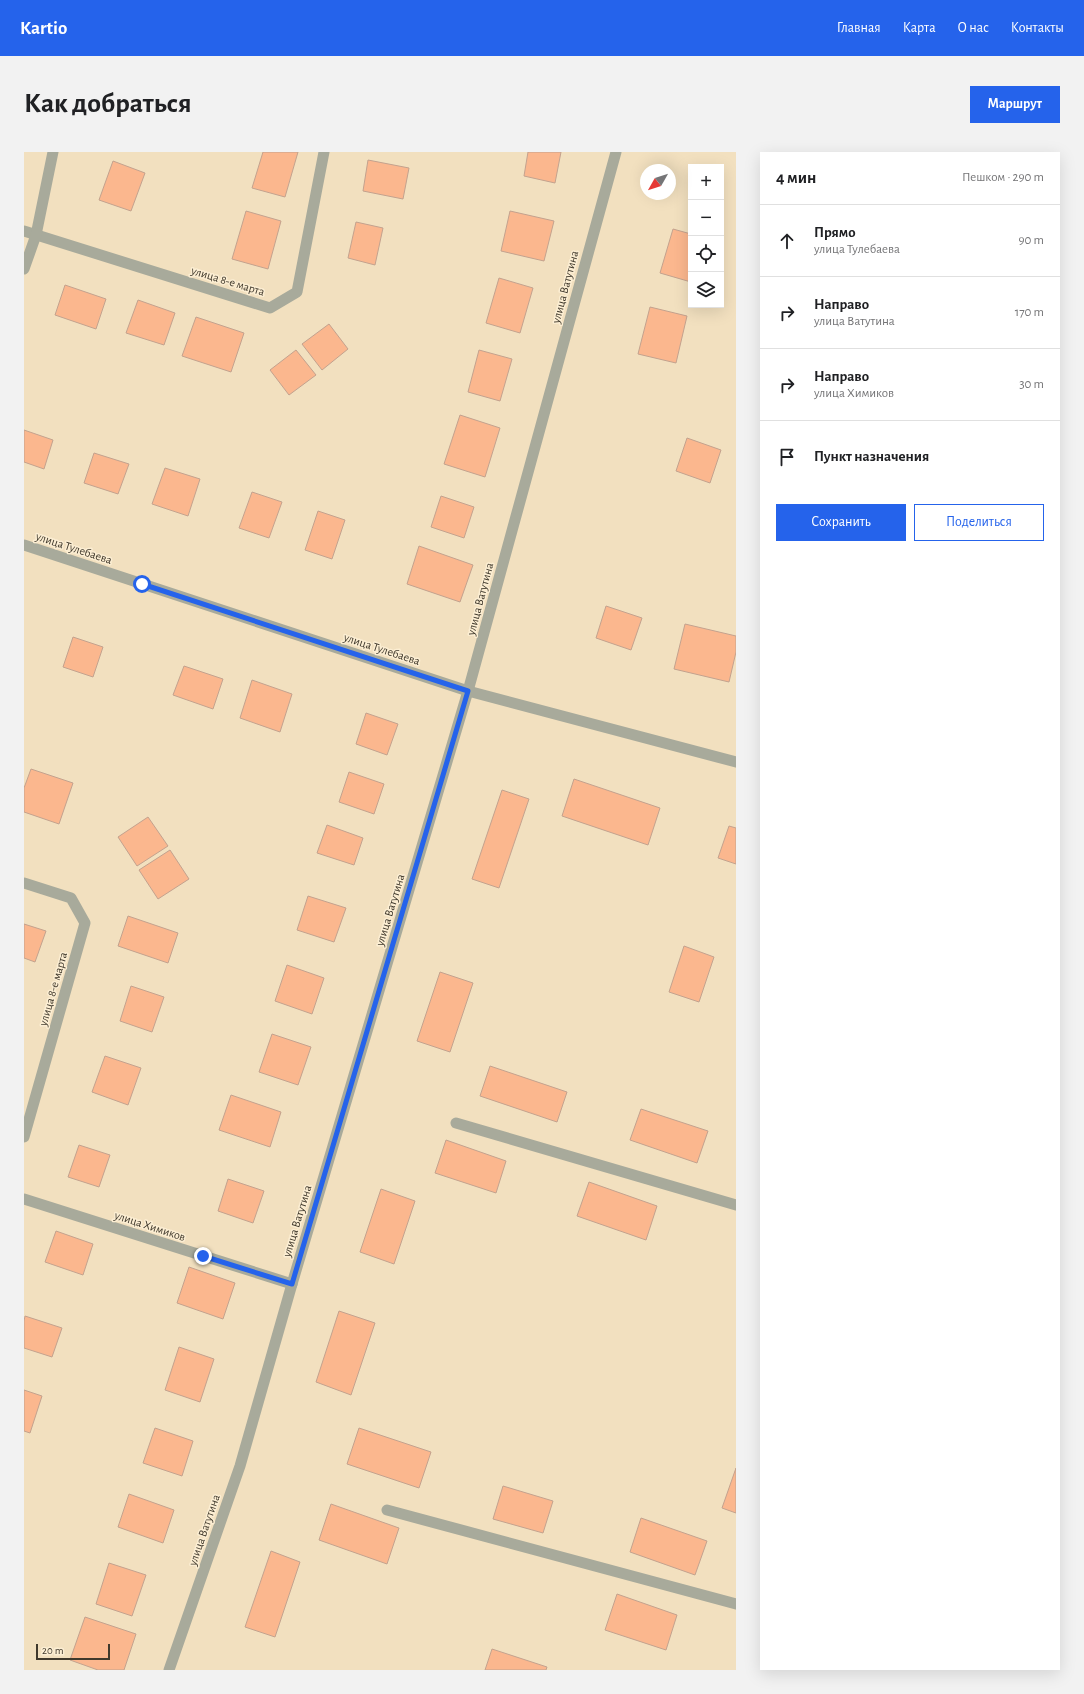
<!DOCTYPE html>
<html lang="ru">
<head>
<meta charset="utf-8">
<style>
	:root { --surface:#fff; --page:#f2f2f2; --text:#202124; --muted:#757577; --line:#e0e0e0; --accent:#2563eb }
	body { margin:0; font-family:"Alegreya Sans",sans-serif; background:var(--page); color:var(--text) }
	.controls { position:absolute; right:12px; top:12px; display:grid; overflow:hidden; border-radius:0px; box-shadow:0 4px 16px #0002 }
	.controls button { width:36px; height:36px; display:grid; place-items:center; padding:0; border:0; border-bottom:1px solid var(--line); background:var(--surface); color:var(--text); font:20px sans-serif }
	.compass { position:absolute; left:616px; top:12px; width:36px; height:36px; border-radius:50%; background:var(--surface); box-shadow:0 4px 16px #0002; rotate:231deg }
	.scale { position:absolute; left:12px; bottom:10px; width:74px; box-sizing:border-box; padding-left:4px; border:2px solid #40392c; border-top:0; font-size:11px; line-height:14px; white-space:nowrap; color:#40392c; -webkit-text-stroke:3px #fceed3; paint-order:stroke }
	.stop { position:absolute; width:12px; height:12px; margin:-9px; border:3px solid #2563eb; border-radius:50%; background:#fff }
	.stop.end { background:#2563eb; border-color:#fff; box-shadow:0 1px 4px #0008 }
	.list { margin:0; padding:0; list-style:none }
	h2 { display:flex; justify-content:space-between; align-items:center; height:52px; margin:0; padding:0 16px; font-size:17px }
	h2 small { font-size:13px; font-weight:400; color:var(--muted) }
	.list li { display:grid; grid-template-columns:26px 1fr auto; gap:12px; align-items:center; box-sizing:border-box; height:72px; padding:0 16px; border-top:1px solid var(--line) }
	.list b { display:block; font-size:15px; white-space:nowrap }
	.list p { margin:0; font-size:13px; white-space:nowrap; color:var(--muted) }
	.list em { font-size:13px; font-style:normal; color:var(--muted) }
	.actions { display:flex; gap:8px; padding:12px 16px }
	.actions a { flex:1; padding:9px 0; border:1px solid var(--accent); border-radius:0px; text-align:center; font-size:14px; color:var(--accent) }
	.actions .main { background:var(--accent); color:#fff }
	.icon { flex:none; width:22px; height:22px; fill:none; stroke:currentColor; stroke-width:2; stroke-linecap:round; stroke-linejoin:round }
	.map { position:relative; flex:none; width:712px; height:1518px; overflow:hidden; border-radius:0px }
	header { display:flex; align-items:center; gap:24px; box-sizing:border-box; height:56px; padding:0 20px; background:var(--accent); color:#fff }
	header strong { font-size:19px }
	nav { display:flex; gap:22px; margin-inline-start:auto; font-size:14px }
	.intro { display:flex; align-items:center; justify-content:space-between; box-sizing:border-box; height:96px; padding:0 24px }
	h1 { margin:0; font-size:28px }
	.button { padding:10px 18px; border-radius:0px; background:var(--accent); color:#fff; font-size:14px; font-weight:700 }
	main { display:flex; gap:24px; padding:0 24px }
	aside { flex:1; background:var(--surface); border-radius:0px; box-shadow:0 4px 16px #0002 }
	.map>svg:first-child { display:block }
</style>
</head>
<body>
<header>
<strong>Kartio</strong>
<nav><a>Главная</a><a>Карта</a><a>О нас</a><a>Контакты</a></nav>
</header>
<div class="intro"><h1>Как добраться</h1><a class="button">Маршрут</a></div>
<main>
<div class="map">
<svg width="712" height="1518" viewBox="0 0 712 1518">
	<rect width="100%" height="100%" fill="#f2e0bf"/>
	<g fill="#fbb78e" stroke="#c3a28e">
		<path d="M239,0H274L261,45L228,36Z"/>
		<path d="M504,0H537L531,31L500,24Z"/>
		<path d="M344,8L385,16L379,47L339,39Z"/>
		<path d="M89,9L121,21L107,59L75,48Z"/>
		<path d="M222,59L257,69L244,117L208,107Z"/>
		<path d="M486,59L530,69L520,109L477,99Z"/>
		<path d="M332,70L359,76L351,113L324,106Z"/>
		<path d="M649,77L667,82V130L636,121Z"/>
		<path d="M475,126L509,136L496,181L462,171Z"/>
		<path d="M41,133L82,147L72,177L31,163Z"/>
		<path d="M114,148L151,161L140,193L102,181Z"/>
		<path d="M626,155L663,164L652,211L614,202Z"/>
		<path d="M172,165L220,181L207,220L158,204Z"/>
		<path d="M305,172L324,197L298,218L278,192Z"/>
		<path d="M272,198L292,223L265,243L246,218Z"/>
		<path d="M455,198L488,207L476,249L444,240Z"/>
		<path d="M436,263L476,276L461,325L420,312Z"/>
		<path d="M0,278L29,288L20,317L0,310Z"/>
		<path d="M663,286L697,298L686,331L652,319Z"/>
		<path d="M70,301L105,312L94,342L60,331Z"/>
		<path d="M141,316L176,327L164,364L128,352Z"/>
		<path d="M228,340L258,350L245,386L215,376Z"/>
		<path d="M417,344L450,355L440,386L407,375Z"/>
		<path d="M294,359L321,368L308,407L281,398Z"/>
		<path d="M395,394L449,413L436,450L383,432Z"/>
		<path d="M582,454L618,466L607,498L572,486Z"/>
		<path d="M661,472L712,484V500L705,530L650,517Z"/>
		<path d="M49,485L79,495L69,525L39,515Z"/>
		<path d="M160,514L199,527L189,557L149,543Z"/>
		<path d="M228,528L268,542L256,580L216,566Z"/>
		<path d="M342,561L374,572L363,603L332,592Z"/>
		<path d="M7,617L49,631L35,672L0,660V636Z"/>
		<path d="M325,620L360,632L350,662L315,650Z"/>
		<path d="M550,627L636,656L624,693L538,664Z"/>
		<path d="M478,638L505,647L475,736L448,727Z"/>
		<path d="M124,665L144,694L113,714L94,685Z"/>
		<path d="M303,673L339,686L330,713L293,701Z"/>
		<path d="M705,674L712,676V712L694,706Z"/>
		<path d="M146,698L165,727L134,747L115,718Z"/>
		<path d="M284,744L322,756L310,790L273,778Z"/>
		<path d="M104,764L154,781L144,811L94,794Z"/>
		<path d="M0,772L22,779L11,810L0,806Z"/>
		<path d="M660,794L690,805L675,850L645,840Z"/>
		<path d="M263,813L300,826L288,862L251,849Z"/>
		<path d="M416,820L449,831L426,900L393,889Z"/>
		<path d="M107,834L140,845L128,880L96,869Z"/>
		<path d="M248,882L287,895L274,933L235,920Z"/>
		<path d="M81,904L117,916L104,953L68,940Z"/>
		<path d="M466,914L543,940L533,970L456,944Z"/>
		<path d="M207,943L257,960L246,995L195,978Z"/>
		<path d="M617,957L684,979L673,1011L606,988Z"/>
		<path d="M422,988L482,1009L472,1041L411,1021Z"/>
		<path d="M55,993L86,1003L75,1035L44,1025Z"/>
		<path d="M204,1027L240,1039L229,1071L194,1059Z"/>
		<path d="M565,1030L633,1054L622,1088L553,1064Z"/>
		<path d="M357,1037L391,1049L370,1112L336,1100Z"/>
		<path d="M32,1079L69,1092L59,1123L21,1110Z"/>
		<path d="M165,1115L211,1131L199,1167L153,1151Z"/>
		<path d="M315,1159L351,1171L327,1243L292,1230Z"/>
		<path d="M1,1164L38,1176L28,1205L0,1196V1169Z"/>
		<path d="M155,1195L190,1207L176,1250L141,1238Z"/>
		<path d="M0,1238L18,1244L6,1281L0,1279Z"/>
		<path d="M131,1276L169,1289L158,1324L119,1311Z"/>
		<path d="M335,1276L407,1300L395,1336L323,1312Z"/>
		<path d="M712,1316V1361L698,1356Z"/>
		<path d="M479,1334L529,1349L519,1381L469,1367Z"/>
		<path d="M105,1342L150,1358L139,1391L94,1375Z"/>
		<path d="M307,1352L375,1376L363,1412L295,1388Z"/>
		<path d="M617,1366L683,1389L671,1423L606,1400Z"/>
		<path d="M247,1399L276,1410L251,1485L221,1475Z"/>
		<path d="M85,1411L122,1423L108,1464L72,1452Z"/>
		<path d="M593,1442L653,1463L642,1498L581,1478Z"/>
		<path d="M61,1465L112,1482L100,1518H74L46,1508Z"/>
		<path d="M468,1497L523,1515L522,1518H461Z"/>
	</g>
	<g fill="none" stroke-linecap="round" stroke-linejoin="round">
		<g stroke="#a8aa9b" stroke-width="11">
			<path d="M0,79L246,156L273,140L300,0"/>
			<path d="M0,117L12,83L29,0"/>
			<path d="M0,731L47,746L61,771L0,985"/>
			<path d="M432,971L712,1053"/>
			<path d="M0,1047L268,1132"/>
			<path d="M363,1358L712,1452"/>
		</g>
		<g stroke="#a8aa9b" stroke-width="11">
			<path d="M0,393L444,539L712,610"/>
			<path d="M145,1518L216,1314L268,1132L444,539L592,0"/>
		</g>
	</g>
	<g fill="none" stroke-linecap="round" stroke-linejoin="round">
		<path stroke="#2563eb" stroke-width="5" d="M118,432L444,539L268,1132L179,1104"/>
	</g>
	<g text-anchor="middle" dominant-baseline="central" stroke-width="3" stroke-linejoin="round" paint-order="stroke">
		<g font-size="12" fill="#40392c" stroke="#fceed3">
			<text transform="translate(204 129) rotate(17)">улица 8-е марта</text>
			<text transform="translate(541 135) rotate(-75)">улица Ватутина</text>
			<text transform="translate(50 396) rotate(18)">улица Тулебаева</text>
			<text transform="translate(456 447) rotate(-75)">улица Ватутина</text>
			<text transform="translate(358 497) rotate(18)">улица Тулебаева</text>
			<text transform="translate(366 758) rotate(-73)">улица Ватутина</text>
			<text transform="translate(29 837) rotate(-74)">улица 8-е марта</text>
			<text transform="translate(273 1069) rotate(-73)">улица Ватутина</text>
			<text transform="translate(126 1074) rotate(18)">улица Химиков</text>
			<text transform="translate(180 1378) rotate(-71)">улица Ватутина</text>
		</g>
	</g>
</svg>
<div class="controls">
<button>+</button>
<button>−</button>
<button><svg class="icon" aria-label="locate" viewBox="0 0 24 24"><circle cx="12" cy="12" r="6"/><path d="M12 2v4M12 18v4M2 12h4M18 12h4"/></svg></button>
<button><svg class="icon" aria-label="layers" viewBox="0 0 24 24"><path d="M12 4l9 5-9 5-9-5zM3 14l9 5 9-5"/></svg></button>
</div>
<svg class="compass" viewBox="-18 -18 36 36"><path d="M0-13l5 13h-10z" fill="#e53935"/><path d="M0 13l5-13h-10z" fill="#757577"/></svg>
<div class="scale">20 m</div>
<div class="stop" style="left:118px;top:432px"></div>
<div class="stop end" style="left:179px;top:1104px"></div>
</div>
<aside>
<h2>4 мин<small>Пешком · 290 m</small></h2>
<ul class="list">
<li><svg class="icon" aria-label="ahead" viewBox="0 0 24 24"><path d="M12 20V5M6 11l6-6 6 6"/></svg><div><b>Прямо</b><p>улица Тулебаева</p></div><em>90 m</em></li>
<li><svg class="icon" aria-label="right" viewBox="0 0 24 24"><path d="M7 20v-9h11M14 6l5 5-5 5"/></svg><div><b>Направо</b><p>улица Ватутина</p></div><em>170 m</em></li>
<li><svg class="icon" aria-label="right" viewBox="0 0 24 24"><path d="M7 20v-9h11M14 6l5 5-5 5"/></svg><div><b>Направо</b><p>улица Химиков</p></div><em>30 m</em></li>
<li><svg class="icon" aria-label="arrive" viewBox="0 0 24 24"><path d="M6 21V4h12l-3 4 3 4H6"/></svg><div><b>Пункт назначения</b></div></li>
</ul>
<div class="actions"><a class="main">Сохранить</a><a>Поделиться</a></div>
</aside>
</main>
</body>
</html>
